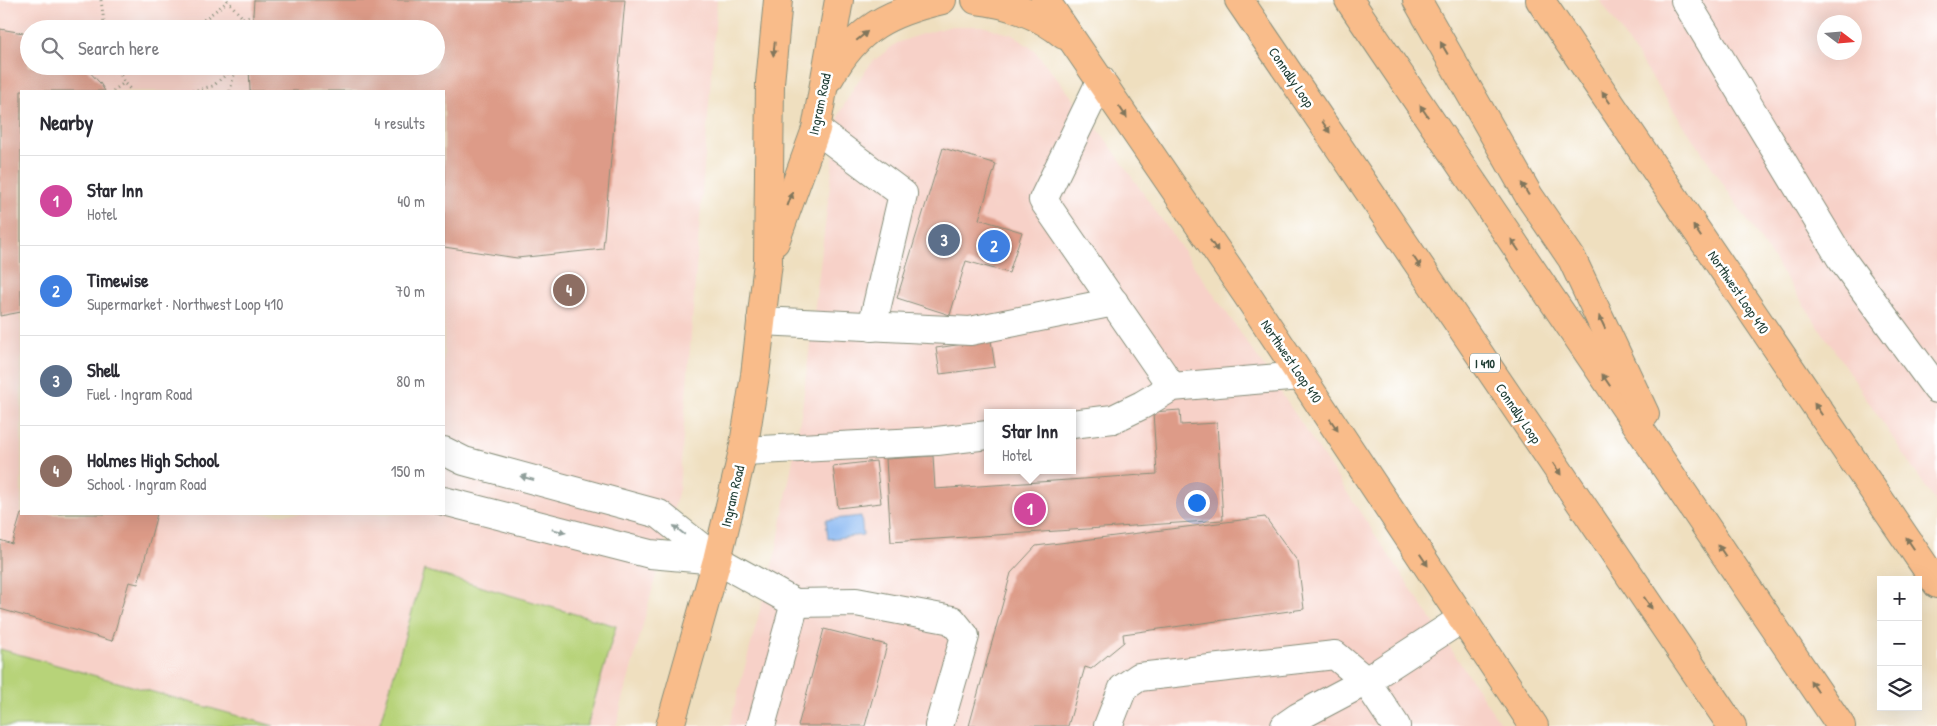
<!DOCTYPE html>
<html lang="en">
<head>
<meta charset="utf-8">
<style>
	:root { --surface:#fff; --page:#f7f7f7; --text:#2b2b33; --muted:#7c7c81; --line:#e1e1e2; --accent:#0b8043 }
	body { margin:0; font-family:"Patrick Hand",sans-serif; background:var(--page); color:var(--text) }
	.controls { position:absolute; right:15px; bottom:15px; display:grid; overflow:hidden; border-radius:0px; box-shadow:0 5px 20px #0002 }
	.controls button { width:45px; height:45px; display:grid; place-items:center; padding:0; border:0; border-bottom:1px solid var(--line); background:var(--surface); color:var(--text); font:25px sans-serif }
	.compass { position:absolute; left:1817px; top:15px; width:45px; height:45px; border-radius:50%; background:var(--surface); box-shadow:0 5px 20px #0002; rotate:106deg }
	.you { position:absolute; left:1196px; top:502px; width:18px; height:18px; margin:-12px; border:4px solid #fff; border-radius:50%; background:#1a73e8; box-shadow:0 0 0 8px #1a73e833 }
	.badge { display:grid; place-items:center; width:32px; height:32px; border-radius:50%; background:var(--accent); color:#fff; font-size:16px; font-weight:700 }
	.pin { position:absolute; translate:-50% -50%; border:2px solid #fff; box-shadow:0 1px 5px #0006 }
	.popup { position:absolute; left:984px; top:409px; width:92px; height:65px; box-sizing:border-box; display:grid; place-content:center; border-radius:0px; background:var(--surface); filter:drop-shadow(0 1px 4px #0005); font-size:16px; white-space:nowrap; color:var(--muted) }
	.popup b { font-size:19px; color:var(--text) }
	.popup::after { content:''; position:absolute; left:50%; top:100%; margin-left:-10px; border:10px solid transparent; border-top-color:var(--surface) }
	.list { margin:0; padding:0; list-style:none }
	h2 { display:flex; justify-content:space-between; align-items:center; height:65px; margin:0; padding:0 20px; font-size:21px }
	h2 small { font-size:16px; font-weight:400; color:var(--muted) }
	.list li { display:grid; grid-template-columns:32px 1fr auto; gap:15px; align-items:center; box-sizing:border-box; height:90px; padding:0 20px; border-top:1px solid var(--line) }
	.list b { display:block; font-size:19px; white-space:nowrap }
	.list p { margin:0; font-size:16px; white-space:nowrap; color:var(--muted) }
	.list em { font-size:16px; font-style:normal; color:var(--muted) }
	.icon { flex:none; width:28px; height:28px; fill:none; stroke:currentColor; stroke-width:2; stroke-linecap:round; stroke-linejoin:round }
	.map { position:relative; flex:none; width:1937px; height:726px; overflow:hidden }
	.search { position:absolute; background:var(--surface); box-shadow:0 5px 20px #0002; left:20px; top:20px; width:425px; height:55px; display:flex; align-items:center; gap:12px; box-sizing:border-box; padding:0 18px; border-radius:28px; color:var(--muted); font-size:19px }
	.panel { position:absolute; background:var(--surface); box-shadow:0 5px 20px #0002; left:20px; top:90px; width:425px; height:425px; border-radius:0px }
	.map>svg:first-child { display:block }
</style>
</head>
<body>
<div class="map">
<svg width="1937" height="726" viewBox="0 0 1937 726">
	<rect width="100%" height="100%" fill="#fff"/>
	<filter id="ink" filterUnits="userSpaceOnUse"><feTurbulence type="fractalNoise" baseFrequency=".02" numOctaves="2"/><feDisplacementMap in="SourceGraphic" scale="10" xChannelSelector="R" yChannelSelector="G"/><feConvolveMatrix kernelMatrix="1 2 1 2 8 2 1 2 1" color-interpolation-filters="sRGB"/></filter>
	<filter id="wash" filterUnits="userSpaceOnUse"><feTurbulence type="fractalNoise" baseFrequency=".0096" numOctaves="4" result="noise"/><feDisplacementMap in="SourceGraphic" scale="20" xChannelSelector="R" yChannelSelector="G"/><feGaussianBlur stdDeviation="1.12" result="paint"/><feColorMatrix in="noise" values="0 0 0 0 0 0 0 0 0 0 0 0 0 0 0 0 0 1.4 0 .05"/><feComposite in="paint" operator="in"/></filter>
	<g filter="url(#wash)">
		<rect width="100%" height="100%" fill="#efdfbf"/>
		<g fill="#f7d1c8" fill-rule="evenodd">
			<path d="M0,0H717L679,489L616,726H0ZM29,29H436V66H29ZM21,91H444V514H21Z"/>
			<path d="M1600,0H1937V504ZM1824,22H1854V52H1824Z"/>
			<path d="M952,26H982L1013,35L1034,50L1104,137L1256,355L1502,726H729L777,547L802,409L839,114L856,84L872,62L897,43L919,35ZM988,413H1072V470H988Z"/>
		</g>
		<g fill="#b7d379" stroke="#6b8856">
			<path d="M424,570L616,626L587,726H379Z"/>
			<path d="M0,649L274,726H0Z"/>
		</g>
		<path fill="#86b6f1" stroke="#527a92" d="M861,516L863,535L828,539L826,520Z"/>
		<g id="blocks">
			<g fill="#dd9b88">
				<path d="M254,0H625L603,249L517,258L444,247V91H250L249,66H436V29H252Z"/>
				<path d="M0,29L29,34V66H84L100,83L105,91H21V312L0,316Z"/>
				<path d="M943,148L996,164L979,219L1022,232L1009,273L966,261L950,315L897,298Z"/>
				<path d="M991,340L995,367L940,374L936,348Z"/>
				<path d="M1180,410L1181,425L1217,423L1223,520L891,542L886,459L933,456L935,489L1157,474L1153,412Z"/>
				<path d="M876,461L881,503L838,508L833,466Z"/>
				<path d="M21,514H157L138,584L129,582L112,641L0,609V540L12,544Z"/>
				<path d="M1265,517L1298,562L1304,609L1123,634L1124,642L1091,669L1085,667L1068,726H969L1011,573L1036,546Z"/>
				<path d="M824,629L887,645L865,726H798Z"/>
			</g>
		</g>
	</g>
	<g filter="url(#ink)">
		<use href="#blocks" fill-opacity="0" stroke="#878e7a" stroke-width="1"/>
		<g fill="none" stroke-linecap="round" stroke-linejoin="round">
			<defs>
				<g id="minor">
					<path d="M1685,0L1840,257L1937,389"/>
					<path d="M1101,80L1043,200L1172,387L1301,376"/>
					<path d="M816,129L903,194L872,327"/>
					<path d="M761,321L970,331L1114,302"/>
					<path d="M1072,424L1113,419L1142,405L1172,387"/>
					<path d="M444,451L464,461L659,514L717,560L795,603L761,726"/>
					<path d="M743,451L937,441L988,435"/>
					<path d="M444,501L650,554L717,560"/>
					<path d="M795,603L856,602L952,620L965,636L939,726"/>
					<path d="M1108,726L1123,688L1139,677L1335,655L1366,681L1396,726"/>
					<path d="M1285,726L1298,717L1366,681L1463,618"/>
				</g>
				<g id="major">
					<path d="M976,0C1007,3 1040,15 1064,35"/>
					<path d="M1045,0L1247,295L1534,726"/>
					<path d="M1540,0L1937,584"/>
					<path d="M830,77C857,28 889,12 942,0"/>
					<path d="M775,242L816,129L839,0"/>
					<path d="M670,726L717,560L743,451L755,375L768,262L770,83L778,0"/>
				</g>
				<g id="highway">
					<path d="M1239,0L1732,726"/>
					<path d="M1349,0L1841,726"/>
					<path d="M1417,0L1529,196L1572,259L1645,414"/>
				</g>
			</defs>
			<use href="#minor" stroke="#878e7a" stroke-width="30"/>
			<use href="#major" stroke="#878e7a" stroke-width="30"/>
			<use href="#highway" stroke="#878e7a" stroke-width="30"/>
			<g stroke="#878e7a" stroke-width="3" stroke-dasharray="1 4" stroke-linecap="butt">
				<path d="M101,0L105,29"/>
				<path d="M227,0L243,18L245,29"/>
				<path d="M243,18L253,15"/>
				<path d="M192,29L228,1"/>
				<path d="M117,66L124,83L132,91"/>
				<path d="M113,91L124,83"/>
				<path d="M192,91L213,86L236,66"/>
				<path d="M230,91L236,67"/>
			</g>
			<use href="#minor" stroke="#fff" stroke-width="28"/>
			<use href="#major" stroke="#f9bc8a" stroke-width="28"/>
			<use href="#highway" stroke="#f9bc8a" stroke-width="28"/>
		</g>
		<defs><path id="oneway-solid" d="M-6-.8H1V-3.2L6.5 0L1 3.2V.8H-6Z" transform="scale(1.25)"/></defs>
		<g fill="#81765b">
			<use href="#oneway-solid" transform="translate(862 36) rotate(-40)"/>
			<use href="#oneway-solid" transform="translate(1444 48) rotate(-120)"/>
			<use href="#oneway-solid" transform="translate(774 49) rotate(96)"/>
			<use href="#oneway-solid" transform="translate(1606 97) rotate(-124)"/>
			<use href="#oneway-solid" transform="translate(1424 111) rotate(-124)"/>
			<use href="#oneway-solid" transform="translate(1123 112) rotate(56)"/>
			<use href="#oneway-solid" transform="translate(1326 127) rotate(56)"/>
			<use href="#oneway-solid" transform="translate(1525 189) rotate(-121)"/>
			<use href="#oneway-solid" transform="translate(790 199) rotate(-70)"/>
			<use href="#oneway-solid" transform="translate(1697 231) rotate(-124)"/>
			<use href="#oneway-solid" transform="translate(1515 245) rotate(-124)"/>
			<use href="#oneway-solid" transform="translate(1214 246) rotate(56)"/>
			<use href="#oneway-solid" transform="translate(1417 262) rotate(56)"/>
			<use href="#oneway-solid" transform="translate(1602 322) rotate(-115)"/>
			<use href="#oneway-solid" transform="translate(1606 380) rotate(-124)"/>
			<use href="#oneway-solid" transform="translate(1818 409) rotate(-124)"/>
			<use href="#oneway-solid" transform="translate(1334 425) rotate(56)"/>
			<use href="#oneway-solid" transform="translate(1557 469) rotate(56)"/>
			<use href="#oneway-solid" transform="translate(1910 543) rotate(-124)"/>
			<use href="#oneway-solid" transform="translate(1722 551) rotate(-124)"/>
			<use href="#oneway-solid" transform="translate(1424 560) rotate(56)"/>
			<use href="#oneway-solid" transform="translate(1648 603) rotate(56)"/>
			<use href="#oneway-solid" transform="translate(1814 686) rotate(-124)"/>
		</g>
		<g fill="#8f9e9a">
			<use href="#oneway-solid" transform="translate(527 478) rotate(-165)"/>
			<use href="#oneway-solid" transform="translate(679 530) rotate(-141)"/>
			<use href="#oneway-solid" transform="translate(559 531) rotate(14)"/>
		</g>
	</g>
	<g text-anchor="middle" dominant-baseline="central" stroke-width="5" stroke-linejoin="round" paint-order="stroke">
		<rect fill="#fff" stroke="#627771" stroke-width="1" x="1470" y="353.5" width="30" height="19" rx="4"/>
		<g font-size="12" font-weight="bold" fill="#1f3d34">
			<text x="1485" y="363">I 410</text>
		</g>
		<g font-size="14" fill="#1f3d34" stroke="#fff">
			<text transform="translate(1292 77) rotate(56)">Connally Loop</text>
			<text transform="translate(819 104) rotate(-78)">Ingram Road</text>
			<text transform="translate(1739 292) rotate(56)">Northwest Loop 410</text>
			<text transform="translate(1292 361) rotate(56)">Northwest Loop 410</text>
			<text transform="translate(1519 413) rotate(56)">Connally Loop</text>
			<text transform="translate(732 496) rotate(-77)">Ingram Road</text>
		</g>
	</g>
</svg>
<div class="controls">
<button>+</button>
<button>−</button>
<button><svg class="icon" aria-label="layers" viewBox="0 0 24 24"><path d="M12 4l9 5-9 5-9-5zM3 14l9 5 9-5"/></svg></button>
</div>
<svg class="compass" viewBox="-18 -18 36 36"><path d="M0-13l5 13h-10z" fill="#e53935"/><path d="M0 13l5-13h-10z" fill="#7c7c81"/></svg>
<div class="you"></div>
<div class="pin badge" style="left:1030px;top:509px;background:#d1479c">1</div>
<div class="popup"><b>Star Inn</b>Hotel</div>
<div class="pin badge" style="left:994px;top:246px;background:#3f7fe0">2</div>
<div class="pin badge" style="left:944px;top:240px;background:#5c6f8a">3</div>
<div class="pin badge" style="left:569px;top:290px;background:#8d6e63">4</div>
<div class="search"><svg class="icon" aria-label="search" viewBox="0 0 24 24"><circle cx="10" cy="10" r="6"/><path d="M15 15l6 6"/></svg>Search here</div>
<section class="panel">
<h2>Nearby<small>4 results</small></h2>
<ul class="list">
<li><span class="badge" style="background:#d1479c">1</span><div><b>Star Inn</b><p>Hotel</p></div><em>40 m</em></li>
<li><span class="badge" style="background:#3f7fe0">2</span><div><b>Timewise</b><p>Supermarket · Northwest Loop 410</p></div><em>70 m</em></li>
<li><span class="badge" style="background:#5c6f8a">3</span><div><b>Shell</b><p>Fuel · Ingram Road</p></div><em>80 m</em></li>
<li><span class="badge" style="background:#8d6e63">4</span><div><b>Holmes High School</b><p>School · Ingram Road</p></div><em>150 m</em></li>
</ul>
</section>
</div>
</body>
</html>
